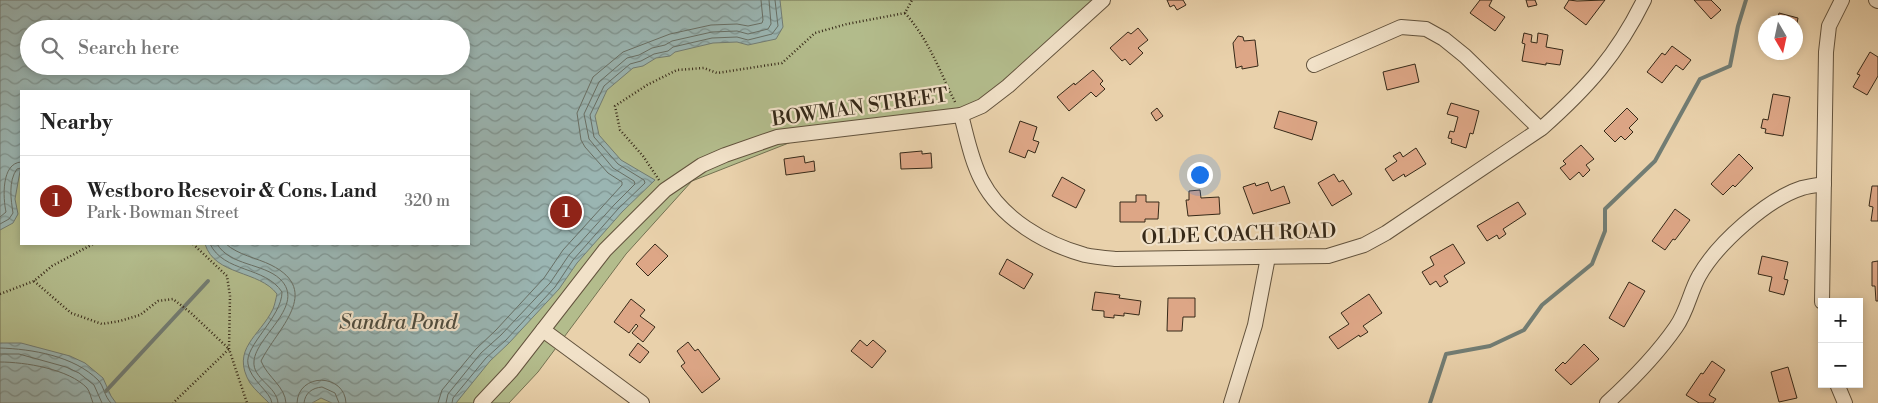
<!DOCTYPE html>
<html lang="en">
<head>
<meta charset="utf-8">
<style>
	:root { --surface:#fff; --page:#f2f2f2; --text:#222; --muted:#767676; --line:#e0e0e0; --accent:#8f2418 }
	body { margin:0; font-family:"Libre Bodoni",serif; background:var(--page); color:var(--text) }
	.controls { position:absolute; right:15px; bottom:15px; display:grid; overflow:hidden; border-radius:0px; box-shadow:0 2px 8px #0003 }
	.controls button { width:45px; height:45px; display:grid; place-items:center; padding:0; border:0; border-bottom:1px solid var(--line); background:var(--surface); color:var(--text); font:25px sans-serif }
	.compass { position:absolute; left:1758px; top:15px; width:45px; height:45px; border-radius:50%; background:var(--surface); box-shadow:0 2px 8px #0003; rotate:171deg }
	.you { position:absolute; left:1199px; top:174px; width:18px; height:18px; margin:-12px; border:4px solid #fff; border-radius:50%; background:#1a73e8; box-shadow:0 0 0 8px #1a73e833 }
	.badge { display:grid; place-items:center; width:32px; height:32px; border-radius:50%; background:var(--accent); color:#fff; font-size:16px; font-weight:700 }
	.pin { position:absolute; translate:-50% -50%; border:2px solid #fff; box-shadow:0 1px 5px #0006 }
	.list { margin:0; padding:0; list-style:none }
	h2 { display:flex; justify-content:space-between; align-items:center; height:65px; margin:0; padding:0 20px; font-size:21px }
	h2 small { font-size:16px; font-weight:400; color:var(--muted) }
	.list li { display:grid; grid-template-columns:32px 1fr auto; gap:15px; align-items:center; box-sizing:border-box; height:90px; padding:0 20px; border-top:1px solid var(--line) }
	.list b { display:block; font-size:19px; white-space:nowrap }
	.list p { margin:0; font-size:16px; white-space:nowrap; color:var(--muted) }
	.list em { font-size:16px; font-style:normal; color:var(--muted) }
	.icon { flex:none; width:28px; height:28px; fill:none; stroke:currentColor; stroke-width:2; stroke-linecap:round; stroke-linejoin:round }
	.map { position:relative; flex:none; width:1878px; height:403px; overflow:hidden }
	.search { position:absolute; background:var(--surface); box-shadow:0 2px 8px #0003; left:20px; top:20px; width:450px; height:55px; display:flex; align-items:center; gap:12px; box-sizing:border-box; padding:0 18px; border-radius:28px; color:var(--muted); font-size:19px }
	.panel { position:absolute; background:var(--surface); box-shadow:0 2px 8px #0003; left:20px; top:90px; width:450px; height:155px; border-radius:0px }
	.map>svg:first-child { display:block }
</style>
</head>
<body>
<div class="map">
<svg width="1878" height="403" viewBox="0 0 1878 403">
	<defs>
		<pattern id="water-waves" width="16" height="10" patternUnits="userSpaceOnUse" patternTransform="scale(1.25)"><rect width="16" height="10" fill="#9ab5b2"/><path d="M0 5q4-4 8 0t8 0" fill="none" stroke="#7e9390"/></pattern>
	</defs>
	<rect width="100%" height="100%" fill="#e9d1ab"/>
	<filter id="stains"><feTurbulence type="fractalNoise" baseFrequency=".004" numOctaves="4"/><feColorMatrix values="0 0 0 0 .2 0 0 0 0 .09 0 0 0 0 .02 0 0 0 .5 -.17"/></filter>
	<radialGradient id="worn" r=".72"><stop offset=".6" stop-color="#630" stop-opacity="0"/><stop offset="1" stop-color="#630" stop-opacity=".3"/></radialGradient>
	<path fill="#b3bc8c" stroke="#747252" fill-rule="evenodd" d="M0,0H1109L980,108L832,126L692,181L626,254L538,372L509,403H0ZM29,29H461V66H29ZM21,91H469V244H21Z"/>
	<g fill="url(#water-waves)" stroke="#727d74" fill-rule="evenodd">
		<path d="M0,0H780L783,27L776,39L748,45L737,42L713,43L675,52L670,56L656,58L643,66L633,68L607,90L595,116L599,135L621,160L655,180L622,212L577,263L559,289L509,343L490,361L456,403H332L321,398L312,403H269C263,397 255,390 250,383C230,349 260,336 273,309C275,304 276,298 277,294C259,270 215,276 205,244H469V91H21V166L15,199L18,214L13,223L0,230ZM29,29H461V66H29Z"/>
		<path d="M0,343H21L70,356L85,363L103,378L111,396L116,403H0Z"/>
	</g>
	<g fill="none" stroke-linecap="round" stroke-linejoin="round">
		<g stroke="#686f65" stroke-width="1">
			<path d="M0,217L6,212C3,198 1,163 21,162"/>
			<path d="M0,224L9,219L13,213C11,200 8,181 17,169L21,168"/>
			<path d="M210,244C224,273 265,266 282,292C282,317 244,346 248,364C250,380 271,392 272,403"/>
			<path d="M217,244C230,266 263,263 280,279C307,305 256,336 254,361C252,379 277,386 278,403"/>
			<path d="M226,244C238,255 257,258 271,265C323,291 277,329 261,361C268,378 285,386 286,403"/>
			<path d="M0,348C32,349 74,356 98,380C104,386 104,396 111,403"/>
			<path d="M0,354H19L66,367L79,373L94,385L102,403"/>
			<path d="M0,362C25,362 69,369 87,388C90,392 91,398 93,403"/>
			<path d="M297,403C298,372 345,373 346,403"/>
			<path d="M304,403C305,393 312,388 322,387L335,393L339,403"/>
			<path d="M438,403L442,390L476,349L496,330L544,278L563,250L622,185V182L608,173L585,147L581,140L577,113L593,77L623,52L670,34L711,25L737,24L748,26L762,23L763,20L761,0"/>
			<path d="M446,403L448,394L481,353L501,335L550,283L569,255L614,205L635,184L634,181L613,168L589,139L584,114L599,82L627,58L639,55L652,48L665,45L672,41L712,32L737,31L748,34L768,29L771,24L769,0"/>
			<path d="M452,403L453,398L486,358L506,340L555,287L573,260L618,209L645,183L644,180L618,164L594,137L590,115L604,86L630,64L641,61L654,54L668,51L673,47L712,38L737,37L748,40L772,34L778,26L775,0"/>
		</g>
		<g stroke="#727d74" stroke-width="4">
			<path d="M106,391L208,281"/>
			<path d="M1430,403L1446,354L1490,346L1524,330L1542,305L1592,264L1605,231V209L1655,161L1700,79L1730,66L1738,26L1746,0"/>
		</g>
	</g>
	<g fill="#dda686" stroke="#362918">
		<path d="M1167,0H1183L1186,5L1177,10L1174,5L1170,7Z"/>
		<path d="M1480,0H1492L1489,6L1505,17L1495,31L1470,13Z"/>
		<path d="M1526,0H1535L1537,5L1528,7Z"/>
		<path d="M1569,0L1577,1L1605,0L1586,25L1564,8Z"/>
		<path d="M1694,0H1711L1721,10L1711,19Z"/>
		<path d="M1779,13L1798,18L1796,28V22H1777Z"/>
		<path d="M1138,28L1148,40L1138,48L1143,53L1130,65L1125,59L1122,61L1110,48L1128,32L1131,34Z"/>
		<path d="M1524,33L1532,35L1531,42L1537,43L1538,33L1548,35L1546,47L1563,50L1560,65L1546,63V65L1522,61L1525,44L1522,43Z"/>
		<path d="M1238,36L1243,37L1244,41L1255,40L1258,66L1242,69V66L1236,68L1233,43Z"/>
		<path d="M1672,46L1691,60L1683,70L1676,65L1662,83L1647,72L1662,53L1665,55Z"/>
		<path d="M1770,52H1786L1785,57Z"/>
		<path d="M1870,52L1878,57V76L1867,95L1853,87L1860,75L1857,74Z"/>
		<path d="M1415,64L1419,82L1387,90L1383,72Z"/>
		<path d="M1093,70L1103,81L1100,84L1105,89L1096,97L1091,92L1069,111L1057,97L1074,83L1075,85Z"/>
		<path d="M1773,94L1790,97L1783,136L1765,133L1766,129L1761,128L1763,119L1768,120Z"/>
		<path d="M1451,103L1479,111L1473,134L1470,133L1466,148L1451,143L1452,139L1448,138L1450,131L1454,132L1458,117L1447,114Z"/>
		<path d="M1157,108L1163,116L1156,121L1151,113Z"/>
		<path d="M1627,108L1638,119L1629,128L1633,132L1625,140L1621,136L1615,142L1604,131Z"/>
		<path d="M1279,111L1317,122L1312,140L1274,128Z"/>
		<path d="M1020,121L1037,127L1033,140L1039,142L1035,153L1028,150L1025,158L1009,152Z"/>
		<path d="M1581,145L1594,159L1586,165L1590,170L1583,177L1579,172L1570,180L1560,168L1566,164L1563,161Z"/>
		<path d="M1416,148L1426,164L1405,177L1404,174L1393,181L1385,169L1397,161L1393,156L1400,152L1403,157Z"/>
		<path d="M922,151V154L931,153L932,168L901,169L900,153Z"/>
		<path d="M1739,154L1753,168L1735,187L1733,185L1723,195L1711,184Z"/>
		<path d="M804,156L805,163L814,161L815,171L786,175L784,159Z"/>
		<path d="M1334,174L1339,182L1343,180L1352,194L1332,206L1318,183Z"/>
		<path d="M1062,177L1085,190L1076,208L1052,196Z"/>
		<path d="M1268,182L1271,191L1284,186L1290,203L1253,214L1243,187L1255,183L1256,186Z"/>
		<path d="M1872,186H1878V221H1871L1873,207L1869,206Z"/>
		<path d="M1200,190L1201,198L1219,197L1220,214L1188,216L1186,200H1189V191Z"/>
		<path d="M1136,195H1146V202H1159L1158,219H1145V222H1120V202H1136Z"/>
		<path d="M1518,202L1526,214L1503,229L1506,234L1499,239L1497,235L1487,241L1477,226Z"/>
		<path d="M1675,209L1690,220L1675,240L1673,239L1665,250L1652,241Z"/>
		<path d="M655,244L668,256L648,276L636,264Z"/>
		<path d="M1453,244L1465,263L1444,276L1448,282L1440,287L1436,281L1430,285L1422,272L1434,265L1430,257Z"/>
		<path d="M1762,256L1788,262L1784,279L1788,280L1784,295L1769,291L1772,277L1758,274Z"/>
		<path d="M1007,259L1033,274L1024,289L999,274Z"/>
		<path d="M1878,261V301H1876L1875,286H1872V262Z"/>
		<path d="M1629,282L1645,291L1624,327L1609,318Z"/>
		<path d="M1095,292L1120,295L1119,298L1141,301L1139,315L1124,313V316L1114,315V318L1104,317V311L1092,310Z"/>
		<path d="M1369,294L1382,313L1363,326L1368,332L1360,337L1359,335L1338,349L1329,337L1349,324L1341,313Z"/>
		<path d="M1168,298H1195V317H1183L1182,331H1167Z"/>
		<path d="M631,299L645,310L640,316L655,327L643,342L632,333L638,326L636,324L629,333L614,322Z"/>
		<path d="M860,340L867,346L873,340L886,351L872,368L851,351Z"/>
		<path d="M688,342L695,351L698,349L720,379L702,393L681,366L685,363L677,351Z"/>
		<path d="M638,343L649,352L640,363L629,355Z"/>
		<path d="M1584,344L1599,359L1571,385L1555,370L1563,362L1565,364Z"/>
		<path d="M1712,361L1725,370L1709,395L1716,399L1713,403H1699L1686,395L1701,373L1703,374Z"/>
		<path d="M1788,367L1797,398L1779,402L1771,372Z"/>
	</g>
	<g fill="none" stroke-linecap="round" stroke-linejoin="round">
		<defs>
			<g id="minor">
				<path d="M1876,0L1878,1"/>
				<path d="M1314,65L1401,27L1426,29L1444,39L1465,56L1540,129"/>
				<path d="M961,115C967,137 971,160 982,181C1002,219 1045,244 1085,255C1095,257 1106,258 1116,259L1328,256L1364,245L1386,233L1542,128C1587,88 1617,55 1644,0"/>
				<path d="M1822,302L1826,52L1829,26L1842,0"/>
				<path d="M543,330L642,403"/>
				<path d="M1837,384L1845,403"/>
				<path d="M481,403L511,371L605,250L665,190L702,165L725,155L777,137L961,115L982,106L1008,86L1103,0"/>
				<path d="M1231,403L1255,325L1268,257"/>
				<path d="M1607,403C1632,380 1656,356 1676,327C1687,312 1690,292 1699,276C1717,244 1767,199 1802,188C1809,186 1817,185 1824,184"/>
			</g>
		</defs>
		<use href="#minor" stroke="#63533d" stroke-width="16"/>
		<g stroke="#362918" stroke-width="2.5" stroke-dasharray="1 2.5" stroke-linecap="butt">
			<path d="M905,13C929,40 940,72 956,104"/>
			<path d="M659,180L643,156L620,130L615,106L647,85L677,70L704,68L717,73L782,63L815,33L847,24L905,13L912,0"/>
			<path d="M193,244L227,276L230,296L229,349L247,403"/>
			<path d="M34,281L71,313L102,324L120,321L140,315L158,301L173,299L191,313L229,349L173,403"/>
			<path d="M0,294L34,281L52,266L93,244"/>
		</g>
		<use href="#minor" stroke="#f1e1c8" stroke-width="14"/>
	</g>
	<g text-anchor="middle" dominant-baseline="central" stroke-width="4.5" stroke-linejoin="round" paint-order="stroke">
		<g font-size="20" fill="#362918" stroke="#f1e1c8">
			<text transform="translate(860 108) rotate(-8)">BOWMAN STREET</text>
			<text transform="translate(1239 235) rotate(-2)">OLDE COACH ROAD</text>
		</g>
		<g font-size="21" font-style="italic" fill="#4f4c3e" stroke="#f1e1c8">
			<text x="398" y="323">Sandra Pond</text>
		</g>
	</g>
	<rect width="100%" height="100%" filter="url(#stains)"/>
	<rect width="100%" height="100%" fill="url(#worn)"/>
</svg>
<div class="controls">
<button>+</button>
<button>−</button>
</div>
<svg class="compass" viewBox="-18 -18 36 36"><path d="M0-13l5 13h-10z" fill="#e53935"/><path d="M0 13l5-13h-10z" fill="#767676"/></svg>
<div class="you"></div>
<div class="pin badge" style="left:566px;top:212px">1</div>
<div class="search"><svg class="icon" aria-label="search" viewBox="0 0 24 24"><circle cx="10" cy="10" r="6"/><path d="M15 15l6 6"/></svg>Search here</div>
<section class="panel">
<h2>Nearby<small></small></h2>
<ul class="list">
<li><span class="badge">1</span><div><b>Westboro Resevoir &amp; Cons. Land</b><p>Park · Bowman Street</p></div><em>320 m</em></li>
</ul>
</section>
</div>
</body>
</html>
